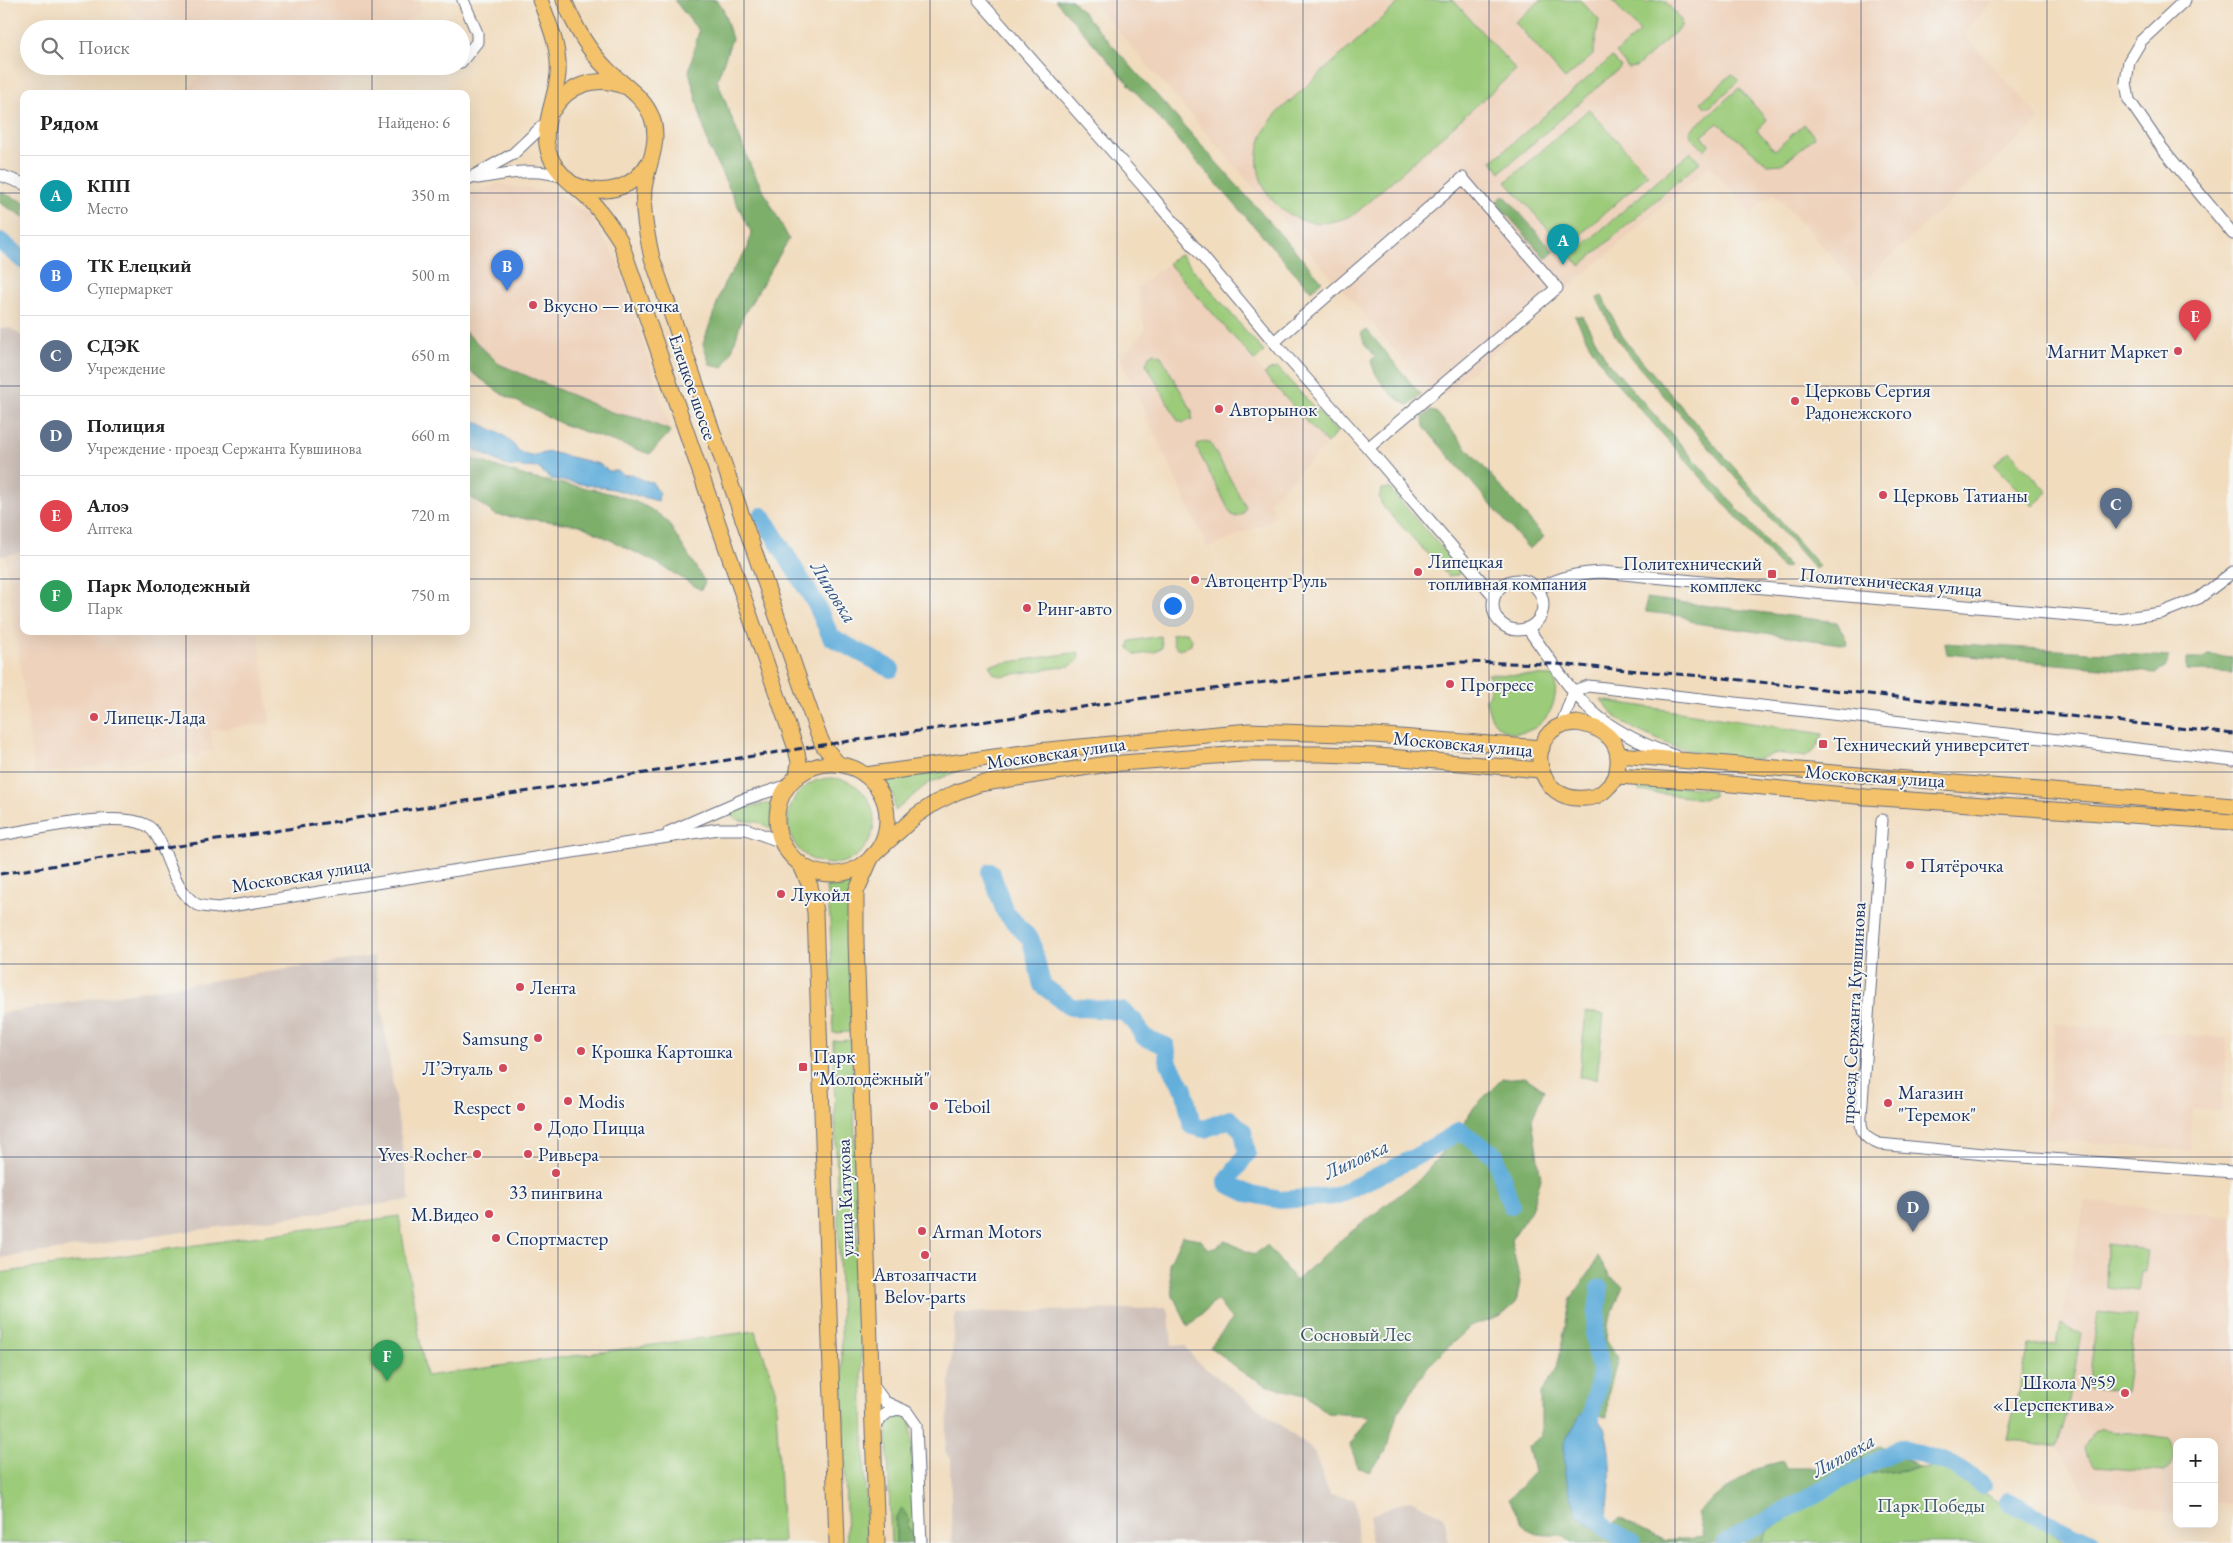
<!DOCTYPE html>
<html lang="ru">
<head>
<meta charset="utf-8">
<style>
	:root { --surface:#fff; --page:#f6f6f6; --text:#222; --muted:#767676; --line:#e0e0e0; --accent:#d1495b }
	body { margin:0; font-family:"EB Garamond",serif; background:var(--page); color:var(--text) }
	.controls { position:absolute; right:15px; bottom:15px; display:grid; overflow:hidden; border-radius:10px; box-shadow:0 5px 20px #0002 }
	.controls button { width:45px; height:45px; display:grid; place-items:center; padding:0; border:0; border-bottom:1px solid var(--line); background:var(--surface); color:var(--text); font:25px sans-serif }
	.you { position:absolute; left:1172px; top:605px; width:18px; height:18px; margin:-12px; border:4px solid #fff; border-radius:50%; background:#1a73e8; box-shadow:0 0 0 8px #1a73e833 }
	.badge { display:grid; place-items:center; width:32px; height:32px; border-radius:50%; background:var(--accent); color:#fff; font-size:16px; font-weight:700 }
	.pin { position:absolute; translate:-50% -41px; filter:drop-shadow(0 1px 2px #0008) }
	.pin::after { content:''; position:absolute; top:26px; width:18px; height:15px; background:inherit; clip-path:polygon(0 0,100% 0,50% 100%) }
	.list { margin:0; padding:0; list-style:none }
	h2 { display:flex; justify-content:space-between; align-items:center; height:65px; margin:0; padding:0 20px; font-size:21px }
	h2 small { font-size:16px; font-weight:400; color:var(--muted) }
	.list li { display:grid; grid-template-columns:32px 1fr auto; gap:15px; align-items:center; box-sizing:border-box; height:80px; padding:0 20px; border-top:1px solid var(--line) }
	.list b { display:block; font-size:19px; white-space:nowrap }
	.list p { margin:0; font-size:16px; white-space:nowrap; color:var(--muted) }
	.list em { font-size:16px; font-style:normal; color:var(--muted) }
	.icon { flex:none; width:28px; height:28px; fill:none; stroke:currentColor; stroke-width:2; stroke-linecap:round; stroke-linejoin:round }
	.map { position:relative; flex:none; width:2233px; height:1543px; overflow:hidden }
	.search { position:absolute; background:var(--surface); box-shadow:0 5px 20px #0002; left:20px; top:20px; width:450px; height:55px; display:flex; align-items:center; gap:12px; box-sizing:border-box; padding:0 18px; border-radius:28px; color:var(--muted); font-size:19px }
	.panel { position:absolute; background:var(--surface); box-shadow:0 5px 20px #0002; left:20px; top:90px; width:450px; height:545px; border-radius:10px }
	.map>svg:first-child { display:block }
</style>
</head>
<body>
<div class="map">
<svg width="2233" height="1543" viewBox="0 0 2233 1543">
	<rect width="100%" height="100%" fill="#f6f6f2"/>
	<filter id="ink" filterUnits="userSpaceOnUse"><feTurbulence type="fractalNoise" baseFrequency=".02" numOctaves="2"/><feDisplacementMap in="SourceGraphic" scale="10" xChannelSelector="R" yChannelSelector="G"/><feConvolveMatrix kernelMatrix="1 2 1 2 8 2 1 2 1" color-interpolation-filters="sRGB"/></filter>
	<filter id="wash" filterUnits="userSpaceOnUse"><feTurbulence type="fractalNoise" baseFrequency=".0096" numOctaves="4" result="noise"/><feDisplacementMap in="SourceGraphic" scale="20" xChannelSelector="R" yChannelSelector="G"/><feGaussianBlur stdDeviation="1.12" result="paint"/><feColorMatrix in="noise" values="0 0 0 0 0 0 0 0 0 0 0 0 0 0 0 0 0 1.4 0 .05"/><feComposite in="paint" operator="in"/></filter>
	<g filter="url(#wash)">
		<rect width="100%" height="100%" fill="#f1dcbe"/>
		<g fill="#eed2bb">
			<path d="M124,0H269L275,6L281,0H419L423,8L401,29H151Z"/>
			<path d="M1091,0H1993L1963,33L2040,119L1868,277L1857,284L1774,193L1751,212L1710,166L1438,400Z"/>
			<path d="M187,66H362L333,94H183L198,78Z"/>
			<path d="M498,184L554,193L589,214L617,260L671,431L611,412L499,364L466,332V194Z"/>
			<path d="M1168,263L1255,361L1264,374L1327,444L1270,501L1275,515L1268,522L1208,548L1117,352L1131,348L1145,331L1137,288Z"/>
			<path d="M24,552V631H258L270,723L211,730L213,751L199,753V757L192,758L191,754L35,774L5,555Z"/>
			<path d="M2055,1024L2227,1038L2222,1111L2193,1109L2190,1151L2045,1139Z"/>
			<path d="M2085,1201L2233,1217V1503L2214,1501V1442H2177V1514L2087,1496L2057,1447L2007,1439L2029,1346L2057,1344Z"/>
		</g>
		<g fill="#cfc1ba">
			<path d="M0,328H10L24,338V552L0,556Z"/>
			<path d="M374,956L410,1200L0,1258V1013Z"/>
			<path d="M1166,1308L1169,1314L1172,1346L1185,1345L1195,1360L1314,1451L1329,1495L1355,1499L1358,1543H952L950,1459L945,1452L955,1313Z"/>
			<path d="M1410,1500L1444,1516L1449,1543H1370L1371,1515Z"/>
		</g>
		<g fill="#9ccb7a" stroke="#5c7d6c">
			<path d="M1402,0H1453L1516,70L1356,213C1287,251 1224,169 1278,112Z"/>
			<path d="M1541,0H1580L1599,20L1593,55L1565,79L1515,22Z"/>
			<path d="M1612,0H1645L1647,3L1651,0H1664L1681,20V27L1636,67L1628,68L1616,53L1640,32Z"/>
			<path d="M1612,57L1621,67L1500,172L1492,161Z"/>
			<path d="M1732,74L1739,81L1710,107H1705L1701,102Z"/>
			<path d="M1739,88L1767,120L1757,130L1775,150L1804,124L1815,137L1782,164L1769,165L1718,123L1702,136L1709,145L1704,150L1691,137L1690,131Z"/>
			<path d="M1589,109L1648,175L1565,248L1506,182Z"/>
			<path d="M1691,152L1700,162L1580,266L1571,256Z"/>
			<path d="M1180,254L1264,352L1255,361L1168,263Z"/>
			<path d="M1154,353L1161,356L1192,411V419L1184,423L1178,421L1146,364L1149,356Z"/>
			<path d="M1278,368L1337,432L1327,444L1264,374L1270,370Z"/>
			<path d="M1205,441L1210,443L1246,507L1243,514L1236,517L1231,514L1197,449L1198,444Z"/>
			<path d="M2009,451L2048,492L2033,506L1994,465Z"/>
			<path d="M1389,488L1461,570L1458,575L1448,576L1382,505L1379,497L1382,489Z"/>
			<path d="M1186,632L1192,638L1191,644L1183,649C1174,649 1173,642 1172,634Z"/>
			<path d="M1161,636L1162,647L1155,652L1136,655L1129,648L1130,641Z"/>
			<path d="M1079,652L1078,661L1070,666L1000,676L994,674L989,665Z"/>
			<path d="M1488,674L1554,676C1567,731 1494,760 1486,699L1490,695V679Z"/>
			<path d="M1601,700L1823,734L1815,750L1805,757L1777,753L1754,760L1703,754L1672,746L1636,730L1618,719Z"/>
			<path d="M965,768L927,784L895,811L893,796L885,780Z"/>
			<circle cx="831" cy="821" r="43"/>
			<path d="M1643,782L1713,790V796L1703,799L1639,791V787Z"/>
			<path d="M774,803L772,829C768,827 762,823 757,822C748,820 735,823 731,813L740,808Z"/>
			<path d="M828,881H848L851,886L850,966L851,1032L833,1033L830,918L826,888Z"/>
			<path d="M1586,1012L1604,1014L1597,1079L1579,1077Z"/>
			<path d="M852,1040L867,1543H847L833,1041Z"/>
			<path d="M399,1216L426,1376L755,1331L775,1386L783,1543H0V1273Z"/>
			<path d="M2107,1244L2148,1250L2145,1271H2141L2138,1291L2106,1287Z"/>
			<path d="M2098,1312L2136,1317L2126,1393L2088,1388Z"/>
			<path d="M2061,1323L2081,1334L2067,1412L2057,1447L2007,1439L2029,1346L2057,1344Z"/>
			<path d="M895,1417L906,1418L911,1422L917,1543H913C912,1530 906,1524 896,1517V1543H891L887,1425Z"/>
			<path d="M2101,1429L2169,1438C2175,1452 2176,1461 2164,1472L2095,1467L2088,1458L2085,1448L2094,1432Z"/>
			<path d="M1940,1466L2067,1543H1762L1766,1531L1857,1476Z"/>
		</g>
		<g fill="#7daf6a" stroke="#4c6f64">
			<path d="M674,0H716L723,9L732,39L717,80L751,167L789,239L742,318L733,348L723,368L710,365L703,344L724,283L748,248L751,232L709,148L689,71L699,31Z"/>
			<path d="M1055,0H1072L1322,281L1311,291Z"/>
			<path d="M0,192L24,202V217L0,203Z"/>
			<path d="M1504,195L1554,252L1546,259L1496,202Z"/>
			<path d="M1602,296L1624,339L1643,362L1819,566L1815,569L1631,358L1617,339L1597,298Z"/>
			<path d="M1575,316H1582L1607,361L1789,567L1782,568L1608,373L1588,342Z"/>
			<path d="M1367,330L1421,395L1408,405C1392,398 1375,379 1371,361L1375,356L1364,343L1361,332Z"/>
			<path d="M466,332L499,364L611,412L641,419L671,431L650,454L562,424L500,393L466,368Z"/>
			<path d="M1430,411L1436,412L1544,537L1529,549L1424,427L1423,417Z"/>
			<path d="M466,458C490,463 513,473 536,479C579,488 633,491 667,521L705,582L701,590L657,563L580,525L496,515L466,494Z"/>
			<path d="M1646,598L1837,622L1846,639L1847,645L1695,623L1682,616L1646,612Z"/>
			<path d="M1945,643L2170,657L2165,668L2156,673L1947,654Z"/>
			<path d="M2209,655L2233,657V673L2187,670V659H2201Z"/>
			<path d="M1525,1077L1544,1090L1532,1119L1541,1179L1531,1210L1511,1240L1520,1282L1516,1303L1501,1316L1470,1327L1428,1366L1398,1412L1385,1453L1369,1472L1358,1467L1350,1445L1370,1416L1327,1413L1305,1395L1268,1386L1239,1370L1210,1347L1232,1320L1217,1300L1188,1326L1173,1296L1169,1264L1182,1236L1200,1239L1209,1250L1226,1241L1254,1255L1267,1245L1296,1281L1343,1238L1420,1179L1460,1131L1474,1107L1502,1079Z"/>
			<path d="M1598,1256L1610,1277L1623,1286L1607,1326L1606,1340L1618,1358L1608,1395L1607,1417L1581,1415L1577,1515L1608,1538L1607,1529L1619,1518L1665,1541L1704,1537L1697,1513L1726,1489L1756,1468L1783,1461L1786,1468H1819L1880,1446L1894,1452L1920,1468L1857,1476L1766,1531L1762,1543H1572L1562,1535C1524,1536 1526,1531 1509,1499L1534,1472L1528,1447L1541,1436V1393L1557,1368L1571,1298L1588,1275Z"/>
			<path d="M902,1509L910,1520L907,1525L913,1536V1543H896V1517Z"/>
		</g>
		<g fill="#64afdc" stroke="#406f9d">
			<path d="M466,416L506,437L519,451L529,456L550,452L599,464L609,471H618L625,475L632,474L642,480L652,482L659,493L658,501L613,489L551,479L538,468L507,466L466,445Z"/>
			<path d="M1581,1414L1594,1416C1597,1420 1602,1424 1604,1428C1614,1458 1610,1497 1605,1527L1599,1531L1577,1515L1564,1473V1443Z"/>
		</g>
		<g fill="none" stroke-linecap="round" stroke-linejoin="round">
			<g stroke="#64afdc" stroke-width="18">
				<path d="M0,241L24,261"/>
				<path d="M762,516L816,604L831,637L891,669"/>
				<path d="M991,872L1005,912L1031,940L1042,985L1071,1007L1122,1011L1134,1021L1144,1037L1166,1046L1169,1064L1184,1089L1192,1126L1204,1129L1230,1119L1243,1131L1247,1153L1226,1183L1247,1193L1280,1200L1336,1196L1410,1160L1460,1131L1495,1155L1511,1205"/>
				<path d="M1587,1438L1600,1373L1594,1335L1600,1288"/>
				<path d="M2008,1502L2091,1543"/>
				<path d="M1591,1508L1607,1529L1632,1543"/>
				<path d="M1725,1543L1900,1448L1952,1464L1983,1485"/>
			</g>
		</g>
	</g>
	<g filter="url(#ink)">
		<g fill="none" stroke-linecap="round" stroke-linejoin="round">
			<defs>
				<g id="minor">
					<path d="M979,0L1150,194L1279,348L1368,448L1494,596"/>
					<path d="M2185,0L2141,41L2129,61L2126,82L2129,100L2162,148L2233,234"/>
					<path d="M461,62L477,42V33L463,0"/>
					<path d="M0,175L24,184"/>
					<path d="M478,178C506,173 538,167 566,178"/>
					<path d="M466,180L513,154L549,120"/>
					<path d="M1274,342L1463,178L1465,181L1557,288L1368,448"/>
					<circle cx="1518" cy="605" r="25"/>
					<path d="M1538,589C1559,577 1579,573 1603,572L1824,594L2118,619L2161,613L2199,598L2233,572"/>
					<path d="M1528,629C1550,658 1571,695 1600,718C1623,735 1649,747 1675,756"/>
					<path d="M1574,691L1588,686L2233,760"/>
					<path d="M1561,726L1574,691"/>
					<path d="M1882,820L1861,1116C1860,1132 1864,1138 1879,1144L1995,1155L2233,1172"/>
					<path d="M669,832L742,800L786,786"/>
					<path d="M0,835C35,830 116,810 146,825C167,836 168,886 196,904C201,907 212,907 218,908L718,829H746L782,842"/>
					<path d="M871,1383L885,1402L907,1412L916,1425L921,1543"/>
					<path d="M873,1432C879,1419 888,1407 903,1410"/>
				</g>
				<g id="major">
					<path d="M540,0C549,23 560,48 558,74C556,101 539,129 550,156C558,176 579,188 593,203C603,215 612,227 620,240L796,749L799,762L797,777"/>
					<path d="M564,0C574,25 587,49 606,68C622,85 644,96 652,118C661,143 647,165 644,189C642,213 647,235 652,258L817,731L823,745L838,764"/>
					<path d="M553,110C568,85 596,75 623,86"/>
					<path d="M576,185C603,197 634,189 649,162"/>
					<path d="M1577,723C1600,727 1620,738 1618,763C1617,774 1616,780 1608,787C1602,794 1594,798 1585,798C1537,803 1524,739 1562,725C1566,724 1572,724 1577,723Z"/>
					<path d="M1619,755L2233,806"/>
					<circle cx="832" cy="819" r="55"/>
					<path d="M865,775L1038,751L1249,731L1374,735L1542,748"/>
					<path d="M1617,776L1720,783L1866,797L2233,822"/>
					<path d="M800,863L810,886L815,912L837,1543"/>
					<path d="M877,1543L856,941V892L872,856L917,815L935,803L957,792L979,784L1108,764L1242,754H1320L1378,756L1540,770"/>
				</g>
			</defs>
			<use href="#minor" stroke="#666c80" stroke-width="13"/>
			<use href="#major" stroke="#666c80" stroke-width="17"/>
			<use href="#minor" stroke="#fff" stroke-width="11"/>
			<use href="#major" stroke="#f3c26a" stroke-width="15"/>
			<path stroke="#1b2f5e" stroke-width="3" stroke-dasharray="8 4" stroke-linecap="butt" d="M0,874L823,745L1151,697L1366,669L1461,662L1555,664L1714,677L2233,734"/>
		</g>
	</g>
	<path fill="none" stroke="#1b2f5e" stroke-width="1" stroke-opacity="0.55" d="M186,0V29M372,0V29M558,0V1543M744,0V1543M930,0V1543M1117,0V1543M1303,0V1543M1489,0V1543M1675,0V1543M1861,0V1543M2047,0V1543M186,66V94M372,66V94M0,193H24M466,193H2233M0,386H24M466,386H2233M0,579H24M466,579H2233M186,631V1543M372,631V1543M0,772H2233M0,964H2233M0,1157H2233M0,1350H2233"/>
	<g fill="#d1495b" stroke="#f6f6f2" stroke-width="2">
		<circle cx="533" cy="305" r="5"/>
		<circle cx="2178" cy="351" r="5"/>
		<circle cx="1795" cy="401" r="5"/>
		<circle cx="1219" cy="409" r="5"/>
		<circle cx="1883" cy="495" r="5"/>
		<circle cx="1418" cy="572" r="5"/>
		<rect x="1767" y="569" width="10" height="10" rx="2.5"/>
		<circle cx="1195" cy="580" r="5"/>
		<circle cx="1027" cy="608" r="5"/>
		<circle cx="1450" cy="684" r="5"/>
		<circle cx="94" cy="717" r="5"/>
		<rect x="1818" y="739" width="10" height="10" rx="2.5"/>
		<circle cx="1910" cy="865" r="5"/>
		<circle cx="781" cy="894" r="5"/>
		<circle cx="520" cy="987" r="5"/>
		<circle cx="538" cy="1038" r="5"/>
		<circle cx="581" cy="1051" r="5"/>
		<rect x="798" y="1062" width="10" height="10" rx="2.5"/>
		<circle cx="503" cy="1068" r="5"/>
		<circle cx="568" cy="1101" r="5"/>
		<circle cx="1888" cy="1103" r="5"/>
		<circle cx="934" cy="1106" r="5"/>
		<circle cx="521" cy="1107" r="5"/>
		<circle cx="538" cy="1127" r="5"/>
		<circle cx="477" cy="1154" r="5"/>
		<circle cx="528" cy="1154" r="5"/>
		<circle cx="556" cy="1173" r="5"/>
		<circle cx="489" cy="1214" r="5"/>
		<circle cx="922" cy="1231" r="5"/>
		<circle cx="496" cy="1238" r="5"/>
		<circle cx="925" cy="1255" r="5"/>
		<circle cx="2125" cy="1393" r="5"/>
	</g>
	<g text-anchor="middle" dominant-baseline="central" stroke-width="4" stroke-linejoin="round" paint-order="stroke">
		<g font-size="19" fill="#1b2f5e" stroke="#f6f6f2" text-anchor="start">
			<text x="543" y="305">Вкусно — и точка</text>
			<text x="2168" y="351" text-anchor="end">Магнит Маркет</text>
			<text x="1805" y="390">Церковь Сергия<tspan x="1805" dy="22">Радонежского</tspan></text>
			<text x="1229" y="409">Авторынок</text>
			<text x="1893" y="495">Церковь Татианы</text>
			<text x="1428" y="561">Липецкая<tspan x="1428" dy="22">топливная компания</tspan></text>
			<text x="1762" y="563" text-anchor="end">Политехнический<tspan x="1762" dy="22">комплекс</tspan></text>
			<text x="1205" y="580">Автоцентр Руль</text>
			<text x="1037" y="608">Ринг-авто</text>
			<text x="1460" y="684">Прогресс</text>
			<text x="104" y="717">Липецк-Лада</text>
			<text x="1833" y="744">Технический университет</text>
			<text x="1920" y="865">Пятёрочка</text>
			<text x="791" y="894">Лукойл</text>
			<text x="530" y="987">Лента</text>
			<text x="528" y="1038" text-anchor="end">Samsung</text>
			<text x="591" y="1051">Крошка Картошка</text>
			<text x="813" y="1056">Парк<tspan x="813" dy="22">"Молодёжный"</tspan></text>
			<text x="493" y="1068" text-anchor="end">Л’Этуаль</text>
			<text x="1898" y="1092">Магазин<tspan x="1898" dy="22">"Теремок"</tspan></text>
			<text x="578" y="1101">Modis</text>
			<text x="944" y="1106">Teboil</text>
			<text x="511" y="1107" text-anchor="end">Respect</text>
			<text x="548" y="1127">Додо Пицца</text>
			<text x="467" y="1154" text-anchor="end">Yves Rocher</text>
			<text x="538" y="1154">Ривьера</text>
			<text x="556" y="1192" text-anchor="middle">33 пингвина</text>
			<text x="479" y="1214" text-anchor="end">М.Видео</text>
			<text x="932" y="1231">Arman Motors</text>
			<text x="506" y="1238">Спортмастер</text>
			<text x="925" y="1274" text-anchor="middle">Автозапчасти<tspan x="925" dy="22">Belov-parts</tspan></text>
			<text x="2115" y="1382" text-anchor="end">Школа №59<tspan x="2115" dy="22">«Перспектива»</tspan></text>
		</g>
		<g font-size="19" fill="#1b2f5e" stroke="#f6f6f2">
			<text transform="translate(693 387) rotate(71)">Елецкое шоссе</text>
			<text transform="translate(1891 582) rotate(5)">Политехническая улица</text>
			<text transform="translate(1463 744) rotate(5)">Московская улица</text>
			<text transform="translate(1056 753) rotate(-8)">Московская улица</text>
			<text transform="translate(1875 776) rotate(4)">Московская улица</text>
			<text transform="translate(301 875) rotate(-9)">Московская улица</text>
			<text transform="translate(1853 1013) rotate(-87)">проезд Сержанта Кувшинова</text>
			<text transform="translate(845 1198) rotate(-92)">улица Катукова</text>
		</g>
		<g font-size="19" fill="#3b5665" stroke="#f6f6f2">
			<text x="1356" y="1334">Сосновый Лес</text>
			<text x="1931" y="1505">Парк Победы</text>
		</g>
		<g font-size="20" font-style="italic" fill="#315584" stroke="#f6f6f2">
			<text transform="translate(834 592) rotate(58)">Липовка</text>
			<text transform="translate(1356 1159) rotate(-25)">Липовка</text>
			<text transform="translate(1843 1455) rotate(-29)">Липовка</text>
		</g>
	</g>
</svg>
<div class="controls">
<button>+</button>
<button>−</button>
</div>
<div class="you"></div>
<div class="pin badge" style="left:1563px;top:265px;background:#0f9aa8">A</div>
<div class="pin badge" style="left:507px;top:291px;background:#3f7fe0">B</div>
<div class="pin badge" style="left:2116px;top:529px;background:#5c6f8a">C</div>
<div class="pin badge" style="left:1913px;top:1232px;background:#5c6f8a">D</div>
<div class="pin badge" style="left:2195px;top:341px;background:#e0444e">E</div>
<div class="pin badge" style="left:387px;top:1381px;background:#2e9e5b">F</div>
<div class="search"><svg class="icon" aria-label="search" viewBox="0 0 24 24"><circle cx="10" cy="10" r="6"/><path d="M15 15l6 6"/></svg>Поиск</div>
<section class="panel">
<h2>Рядом<small>Найдено: 6</small></h2>
<ul class="list">
<li><span class="badge" style="background:#0f9aa8">A</span><div><b>КПП</b><p>Место</p></div><em>350 m</em></li>
<li><span class="badge" style="background:#3f7fe0">B</span><div><b>ТК Елецкий</b><p>Супермаркет</p></div><em>500 m</em></li>
<li><span class="badge" style="background:#5c6f8a">C</span><div><b>СДЭК</b><p>Учреждение</p></div><em>650 m</em></li>
<li><span class="badge" style="background:#5c6f8a">D</span><div><b>Полиция</b><p>Учреждение · проезд Сержанта Кувшинова</p></div><em>660 m</em></li>
<li><span class="badge" style="background:#e0444e">E</span><div><b>Алоэ</b><p>Аптека</p></div><em>720 m</em></li>
<li><span class="badge" style="background:#2e9e5b">F</span><div><b>Парк Молодежный</b><p>Парк</p></div><em>750 m</em></li>
</ul>
</section>
</div>
</body>
</html>
